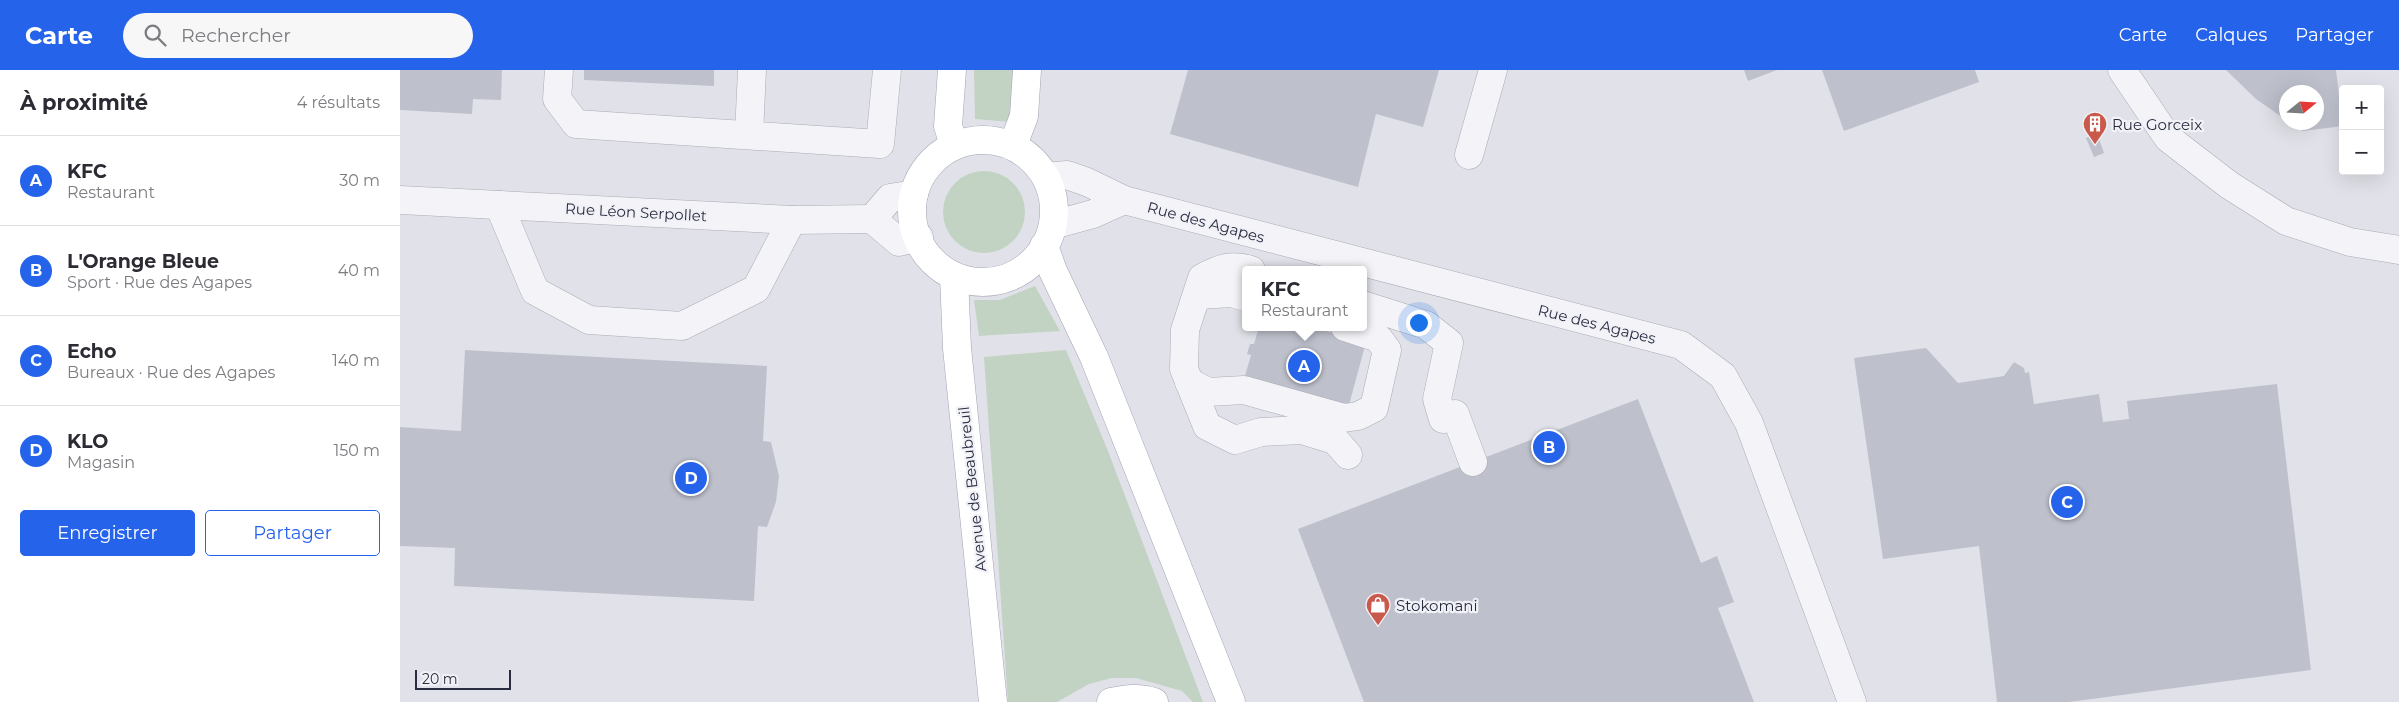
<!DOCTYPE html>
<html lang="fr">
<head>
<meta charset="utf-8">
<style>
	:root { --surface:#fff; --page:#f7f7f7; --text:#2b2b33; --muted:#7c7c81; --line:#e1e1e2; --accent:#2563eb }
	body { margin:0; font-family:Montserrat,sans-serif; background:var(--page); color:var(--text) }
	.controls { position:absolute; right:15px; top:15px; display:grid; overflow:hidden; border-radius:5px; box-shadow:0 5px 20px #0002 }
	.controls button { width:45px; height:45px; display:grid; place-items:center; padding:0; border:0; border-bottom:1px solid var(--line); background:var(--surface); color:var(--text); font:25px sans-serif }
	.compass { position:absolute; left:1879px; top:15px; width:45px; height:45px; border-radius:50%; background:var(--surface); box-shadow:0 5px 20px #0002; rotate:72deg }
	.scale { position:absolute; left:15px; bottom:12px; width:96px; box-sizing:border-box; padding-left:5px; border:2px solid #2a2c40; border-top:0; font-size:14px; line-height:18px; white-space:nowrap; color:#2a2c40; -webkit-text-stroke:4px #f1f2f7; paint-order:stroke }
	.you { position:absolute; left:1018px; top:252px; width:18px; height:18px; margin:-12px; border:4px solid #fff; border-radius:50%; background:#1a73e8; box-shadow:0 0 0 8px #1a73e833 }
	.badge { display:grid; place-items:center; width:32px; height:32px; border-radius:50%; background:var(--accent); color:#fff; font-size:16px; font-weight:700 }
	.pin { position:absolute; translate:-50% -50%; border:2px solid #fff; box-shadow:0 1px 5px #0006 }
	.popup { position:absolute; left:842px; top:196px; width:125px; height:65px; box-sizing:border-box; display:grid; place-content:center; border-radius:5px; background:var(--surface); filter:drop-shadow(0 1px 4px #0005); font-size:16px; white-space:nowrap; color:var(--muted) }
	.popup b { font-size:19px; color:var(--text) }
	.popup::after { content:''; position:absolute; left:50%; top:100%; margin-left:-10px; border:10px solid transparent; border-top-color:var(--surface) }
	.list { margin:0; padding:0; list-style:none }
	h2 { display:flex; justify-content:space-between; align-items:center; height:65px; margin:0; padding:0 20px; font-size:21px }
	h2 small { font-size:16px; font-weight:400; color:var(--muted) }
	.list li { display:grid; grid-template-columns:32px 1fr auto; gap:15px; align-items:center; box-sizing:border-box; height:90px; padding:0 20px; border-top:1px solid var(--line) }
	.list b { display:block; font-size:19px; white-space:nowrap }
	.list p { margin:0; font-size:16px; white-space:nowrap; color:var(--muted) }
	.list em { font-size:16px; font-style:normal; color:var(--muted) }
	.actions { display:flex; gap:10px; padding:15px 20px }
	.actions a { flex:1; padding:11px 0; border:1px solid var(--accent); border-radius:5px; text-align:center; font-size:18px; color:var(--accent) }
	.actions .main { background:var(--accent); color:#fff }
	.icon { flex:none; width:28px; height:28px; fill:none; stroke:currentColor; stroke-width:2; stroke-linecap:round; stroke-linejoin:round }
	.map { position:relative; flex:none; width:1999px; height:632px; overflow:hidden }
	header { display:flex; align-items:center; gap:30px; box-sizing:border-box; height:70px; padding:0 25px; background:var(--accent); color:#fff }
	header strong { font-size:24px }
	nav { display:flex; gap:28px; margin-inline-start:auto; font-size:18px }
	.search { width:350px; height:45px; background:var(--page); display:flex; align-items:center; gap:12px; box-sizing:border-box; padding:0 18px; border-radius:28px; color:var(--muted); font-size:19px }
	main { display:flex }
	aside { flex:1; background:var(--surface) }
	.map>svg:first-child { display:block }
</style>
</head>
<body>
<header>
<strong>Carte</strong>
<div class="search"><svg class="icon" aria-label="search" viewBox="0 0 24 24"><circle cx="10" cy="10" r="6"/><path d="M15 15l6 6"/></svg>Rechercher</div>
<nav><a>Carte</a><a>Calques</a><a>Partager</a></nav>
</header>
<main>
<aside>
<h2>À proximité<small>4 résultats</small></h2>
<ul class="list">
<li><span class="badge">A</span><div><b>KFC</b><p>Restaurant</p></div><em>30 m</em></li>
<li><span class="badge">B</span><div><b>L'Orange Bleue</b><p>Sport · Rue des Agapes</p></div><em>40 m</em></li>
<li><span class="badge">C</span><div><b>Echo</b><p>Bureaux · Rue des Agapes</p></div><em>140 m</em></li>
<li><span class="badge">D</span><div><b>KLO</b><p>Magasin</p></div><em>150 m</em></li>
</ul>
<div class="actions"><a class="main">Enregistrer</a><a>Partager</a></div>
</aside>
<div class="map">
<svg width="1999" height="632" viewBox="0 0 1999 632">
	<rect width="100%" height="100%" fill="#e1e2e9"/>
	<g fill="#c2d3c3">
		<path d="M574,0H613L610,52L575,49Z"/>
		<circle cx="584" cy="142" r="41"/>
		<path d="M635,216L660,261L579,266L574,230H600Z"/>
		<path d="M666,280L708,381L803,632H793L782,621L736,608H712L689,614L657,632H608L584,287Z"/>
	</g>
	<g fill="#bec0cc">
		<path d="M0,0H102L101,30L73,29L72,44L0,40Z"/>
		<path d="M184,0H314V16L184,10Z"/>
		<path d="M788,0H1039L1023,57L976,44L958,117L770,64Z"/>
		<path d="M1344,0H1377L1348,11Z"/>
		<path d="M1422,0H1575L1579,12L1444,61Z"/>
		<path d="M1826,0H1936L1943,56L1903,61L1890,52H1916V22H1886V50L1856,29Z"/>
		<path d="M1697,63L1704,83L1694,87L1686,68Z"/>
		<path d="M859,257H911L966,272L949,335L845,306L851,285L847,284L850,274H854Z"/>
		<path d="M1526,278L1558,313L1604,306L1614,292L1624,298L1625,303L1629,302L1634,334L1699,324L1703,352L1729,349L1727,331L1877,314L1911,600L1669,632H1597L1579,476L1483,489L1454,288Z"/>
		<path d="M65,280L367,296L363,371L371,372L379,406L376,432L367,457L358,456L354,531L54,516L55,478L0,476V357L61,361Z"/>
		<path d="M1238,329L1301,493L1317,486L1334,532L1318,538L1354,632H964L898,459Z"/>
	</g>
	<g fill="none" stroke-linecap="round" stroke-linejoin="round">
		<defs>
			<g id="minor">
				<path d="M159,0L157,29L176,54L480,74L487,0"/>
				<path d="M1722,0L1768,68L1829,115L1886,151L1950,172L1999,180"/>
				<path d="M349,64L352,0"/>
				<path d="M1069,85L1093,0"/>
				<path d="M646,107L667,105L687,112L724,130L693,144L653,155"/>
				<path d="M514,124L490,128L472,149L499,172L519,167"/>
				<path d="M0,130L392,150L472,149"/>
				<path d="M724,130L1281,275L1323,306L1349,353L1452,632"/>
				<path d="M99,135L135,221L189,250L282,256L356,219L392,150"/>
				<path d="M851,200C832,194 820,198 802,208L785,260L784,299L807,356L835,370L861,362L902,360L935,370L948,385"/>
				<path d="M798,225L832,223L845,227"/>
				<path d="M963,235L1026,255L1049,273L1037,329L1043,349"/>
				<path d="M789,312L808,322L844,320L944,348L958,346L974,338L987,280L978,268L945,257"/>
				<path d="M1055,344L1073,392"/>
			</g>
			<g id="major">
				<path d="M552,0L548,56L554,75"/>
				<circle cx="583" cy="141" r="71"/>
				<path d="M613,75L624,46L627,0"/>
				<path d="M644,176L653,201L694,287L831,632"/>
				<path d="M554,206L557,278L593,632"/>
				<path d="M711,632C726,629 739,627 754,632"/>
			</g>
		</defs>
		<use href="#minor" stroke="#aaabb6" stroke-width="29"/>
		<use href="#major" stroke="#a1a3b4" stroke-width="29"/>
		<use href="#minor" stroke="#f4f4f8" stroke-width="28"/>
		<use href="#major" stroke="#fff" stroke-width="28"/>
	</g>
	<defs>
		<symbol id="building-pin" viewBox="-11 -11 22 30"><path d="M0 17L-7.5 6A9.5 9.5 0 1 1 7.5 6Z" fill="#c9594b" stroke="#f1f2f7"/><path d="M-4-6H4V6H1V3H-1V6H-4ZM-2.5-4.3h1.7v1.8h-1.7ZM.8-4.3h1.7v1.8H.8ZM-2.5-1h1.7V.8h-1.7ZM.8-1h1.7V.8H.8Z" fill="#fff"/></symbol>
		<symbol id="shop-pin" viewBox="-11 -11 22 30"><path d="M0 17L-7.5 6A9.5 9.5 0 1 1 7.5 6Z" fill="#c9594b" stroke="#f1f2f7"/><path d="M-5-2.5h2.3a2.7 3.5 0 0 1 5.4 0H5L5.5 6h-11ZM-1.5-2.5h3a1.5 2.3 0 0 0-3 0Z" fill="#fff"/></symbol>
	</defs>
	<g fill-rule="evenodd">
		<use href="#building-pin" x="1681" y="40" width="28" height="38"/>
		<use href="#shop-pin" x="964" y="521" width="28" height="38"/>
	</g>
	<g text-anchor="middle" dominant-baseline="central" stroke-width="4.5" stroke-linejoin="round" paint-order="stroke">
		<g font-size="15" fill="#2a2c40" stroke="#f1f2f7" text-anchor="start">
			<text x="1712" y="54">Rue Gorceix</text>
			<text x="996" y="535">Stokomani</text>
		</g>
		<g font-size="15" fill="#2a2c40" stroke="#f1f2f7">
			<text transform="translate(236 142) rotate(3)">Rue Léon Serpollet</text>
			<text transform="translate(806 152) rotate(15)">Rue des Agapes</text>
			<text transform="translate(1197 254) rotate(14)">Rue des Agapes</text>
			<text transform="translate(572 419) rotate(-96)">Avenue de Beaubreuil</text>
		</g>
	</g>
</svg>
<div class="controls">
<button>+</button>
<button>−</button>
</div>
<svg class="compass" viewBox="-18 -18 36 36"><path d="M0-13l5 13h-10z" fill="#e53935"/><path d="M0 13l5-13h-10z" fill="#7c7c81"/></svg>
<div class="scale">20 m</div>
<div class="you"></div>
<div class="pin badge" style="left:904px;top:296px">A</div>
<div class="popup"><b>KFC</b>Restaurant</div>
<div class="pin badge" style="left:1149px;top:377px">B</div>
<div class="pin badge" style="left:1667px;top:432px">C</div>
<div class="pin badge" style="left:291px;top:408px">D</div>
</div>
</main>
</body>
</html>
